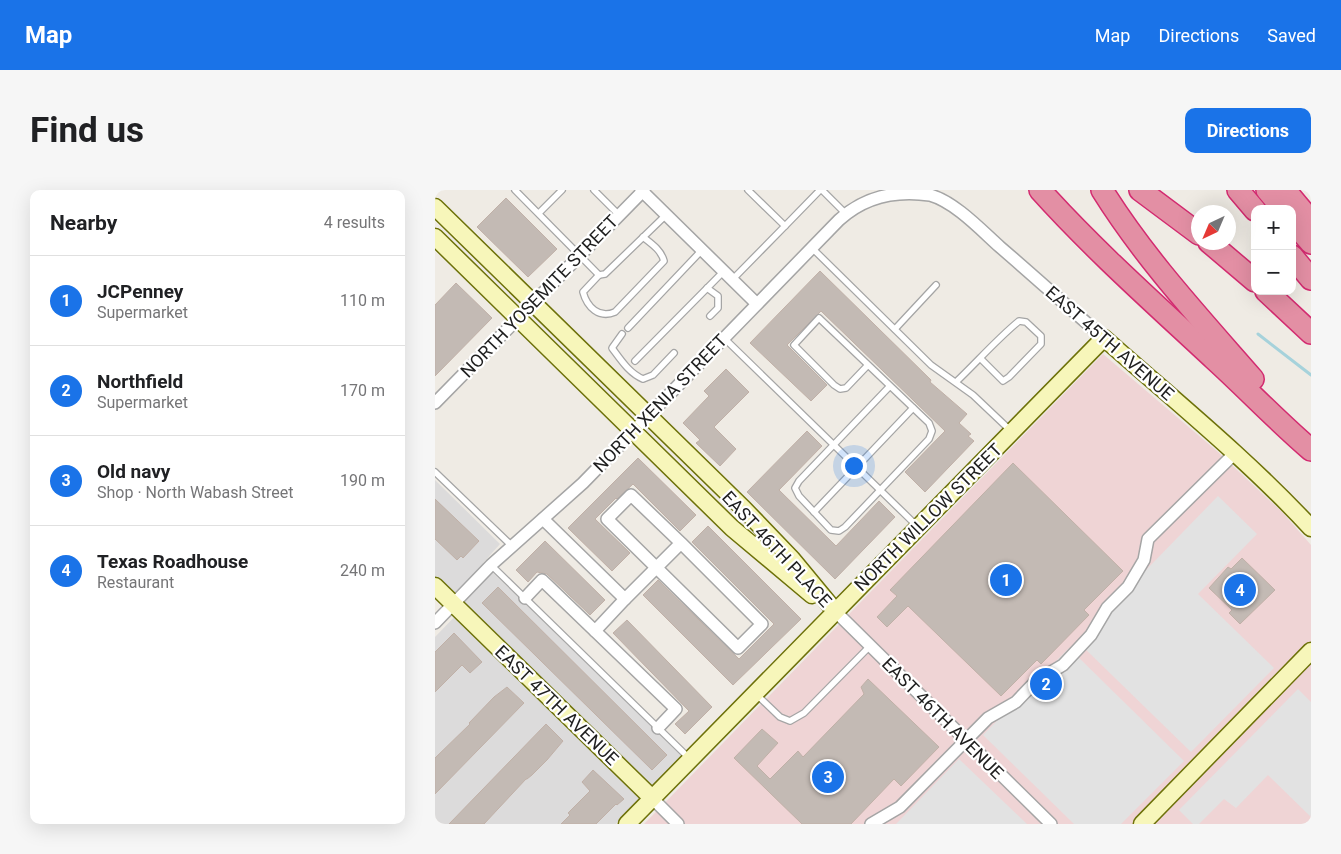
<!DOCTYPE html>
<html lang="en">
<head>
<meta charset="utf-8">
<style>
	:root { --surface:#fff; --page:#f6f6f6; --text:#202124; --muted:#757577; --line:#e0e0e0; --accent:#1a73e8 }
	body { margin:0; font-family:Roboto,sans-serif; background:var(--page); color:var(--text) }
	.controls { position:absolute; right:15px; top:15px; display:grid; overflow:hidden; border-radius:10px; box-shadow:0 5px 20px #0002 }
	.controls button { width:45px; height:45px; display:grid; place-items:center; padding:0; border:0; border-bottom:1px solid var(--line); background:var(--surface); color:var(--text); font:25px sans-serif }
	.compass { position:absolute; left:756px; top:15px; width:45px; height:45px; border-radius:50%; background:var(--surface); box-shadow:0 5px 20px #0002; rotate:224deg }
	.you { position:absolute; left:418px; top:275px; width:18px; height:18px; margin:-12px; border:4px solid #fff; border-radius:50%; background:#1a73e8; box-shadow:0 0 0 8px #1a73e833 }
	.badge { display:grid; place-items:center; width:32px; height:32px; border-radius:50%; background:var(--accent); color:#fff; font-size:16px; font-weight:700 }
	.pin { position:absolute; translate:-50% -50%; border:2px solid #fff; box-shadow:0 1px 5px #0006 }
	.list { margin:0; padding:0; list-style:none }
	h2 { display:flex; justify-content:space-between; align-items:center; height:65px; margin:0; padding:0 20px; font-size:21px }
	h2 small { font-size:16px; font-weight:400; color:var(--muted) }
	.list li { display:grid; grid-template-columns:32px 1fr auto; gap:15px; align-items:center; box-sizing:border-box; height:90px; padding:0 20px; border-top:1px solid var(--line) }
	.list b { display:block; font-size:19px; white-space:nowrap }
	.list p { margin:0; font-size:16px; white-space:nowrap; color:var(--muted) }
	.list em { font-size:16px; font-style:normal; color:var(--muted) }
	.map { position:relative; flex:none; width:876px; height:634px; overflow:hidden; border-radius:10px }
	header { display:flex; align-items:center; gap:30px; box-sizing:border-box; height:70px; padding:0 25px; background:var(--accent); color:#fff }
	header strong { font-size:24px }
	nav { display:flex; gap:28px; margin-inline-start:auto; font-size:18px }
	.intro { display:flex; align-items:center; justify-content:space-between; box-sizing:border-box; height:120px; padding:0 30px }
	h1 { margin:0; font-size:35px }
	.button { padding:12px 22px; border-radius:10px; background:var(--accent); color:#fff; font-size:18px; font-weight:700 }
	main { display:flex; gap:30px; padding:0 30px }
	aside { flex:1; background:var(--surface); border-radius:10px; box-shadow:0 5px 20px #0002 }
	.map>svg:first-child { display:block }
</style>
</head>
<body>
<header>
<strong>Map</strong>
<nav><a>Map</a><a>Directions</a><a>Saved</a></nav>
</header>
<div class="intro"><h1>Find us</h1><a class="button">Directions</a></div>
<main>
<aside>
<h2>Nearby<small>4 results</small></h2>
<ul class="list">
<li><span class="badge">1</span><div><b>JCPenney</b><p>Supermarket</p></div><em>110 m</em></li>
<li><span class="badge">2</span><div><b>Northfield</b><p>Supermarket</p></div><em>170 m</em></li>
<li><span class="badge">3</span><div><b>Old navy</b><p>Shop · North Wabash Street</p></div><em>190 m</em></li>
<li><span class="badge">4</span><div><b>Texas Roadhouse</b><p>Restaurant</p></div><em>240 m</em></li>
</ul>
</aside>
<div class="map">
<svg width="876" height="634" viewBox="0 0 876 634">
	<rect width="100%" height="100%" fill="#efebe4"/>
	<path fill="#dcdbdb" d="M0,290L65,354L48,373L247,566L181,634H0V447L29,417L0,388Z"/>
	<path fill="#efd4d5" d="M668,164L783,262L847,322L876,355V634H209Z"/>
	<g fill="#e2e2e2">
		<path d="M783,306L822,344L763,404L839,478L756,562L642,451Z"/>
		<path d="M634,458L749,571L686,634H639L548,545Z"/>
		<path d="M863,499L876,512V627L833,585L801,618L789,609L764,634H758L744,620Z"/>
		<path d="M524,569L592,634H461Z"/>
	</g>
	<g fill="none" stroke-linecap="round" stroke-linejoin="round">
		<path stroke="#a6d2db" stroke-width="3" d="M823,144L876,185"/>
	</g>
	<g fill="#c3bab4" stroke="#c0b0a7">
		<path d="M71,8L122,59L93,87L42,37Z"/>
		<path d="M385,81L496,190L495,192L532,224L524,233L536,244L533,246L539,251L490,302L470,282L510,241L386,121L352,155L392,195L376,211L315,153Z"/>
		<path d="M21,93L57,128L0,186V115Z"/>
		<path d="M291,179L314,202L279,237L301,259L285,276L261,253L265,250L248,233L274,206L269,201Z"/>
		<path d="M372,241L387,256L344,300L401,356L444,311L460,327L400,389L312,302Z"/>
		<path d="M203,268L261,325L245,341L198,294L182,309L181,308L160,329L195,363L177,381L133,338Z"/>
		<path d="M578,273L688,381L649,420L654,425L606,474L602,470L566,506L473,416L452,437L442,427L462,406L455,400Z"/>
		<path d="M0,309L44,351L28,368L26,366L22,370L0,349Z"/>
		<path d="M273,336L366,429L298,495L208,405L223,390L304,469L339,434L257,352Z"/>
		<path d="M110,351L170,410L155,425L112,384L102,382L93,392L81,380Z"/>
		<path d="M807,368L840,400L805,434L794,423L797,420L774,398L793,377L796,379Z"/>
		<path d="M63,397L232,565L217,580L47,413Z"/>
		<path d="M192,430L277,517L250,544L240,534L254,521L178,443Z"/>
		<path d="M19,443L47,472L35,483L27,475L0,502V462Z"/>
		<path d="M433,489L504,557L466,596L459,589L416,634H367L299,568L327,539L343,553L322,576L335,589L363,561L368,567L429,504L426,497Z"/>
		<path d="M72,497L89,513L0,604V568L35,534L34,533L59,507Z"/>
		<path d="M111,534L128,551L112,570L97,585L92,589H91L49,634H14Z"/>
		<path d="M158,580L189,609L182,615L181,614L161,634H126L135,625L133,623L155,601L147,592Z"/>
	</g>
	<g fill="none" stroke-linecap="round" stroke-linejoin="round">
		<defs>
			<g id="lane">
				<path d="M80,0L164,85L170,84L231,25"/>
				<path d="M159,0L184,25"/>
				<path d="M387,0L411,24"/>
				<path d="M104,23L127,0"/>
				<path d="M350,36L385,0"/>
				<path d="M377,58L496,175L538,205L576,241"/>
				<path d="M164,85L148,102C152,117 164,129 180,122L229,71C226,60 217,54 208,47"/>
				<path d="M297,90L350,36L313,0"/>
				<path d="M272,98L283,106V118L275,126"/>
				<path d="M193,138L267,60"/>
				<path d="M460,139L501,95"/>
				<path d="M187,144L177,158C186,170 194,183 208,189L218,185L239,163"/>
				<path d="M289,148L482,336"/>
				<path d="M200,171L289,81"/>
				<path d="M433,175L411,198L405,199L399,195L359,155L384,128L494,233L497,241L494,249L410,337L404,341L396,340L364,306L360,298L364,291L455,196"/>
				<path d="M521,192C542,172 562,149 584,131L591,132L606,146V154L574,187L568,191L545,168"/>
				<path d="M0,282L77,356"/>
				<path d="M379,322L478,218"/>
				<path d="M56,375L254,568"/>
				<path d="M322,505L345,527L355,531L369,523L435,456"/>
			</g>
			<g id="street">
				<path d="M206,0L322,114"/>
				<path d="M0,213L209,0"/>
				<path d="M108,329L190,409L246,353L196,305L172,329L303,458L327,434L246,353"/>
				<path d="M90,408L107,390L160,441L190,409"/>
				<path d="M400,421L616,634"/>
				<path d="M0,433L56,375L148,293L404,30C429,7 461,0 495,5C520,12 546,40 565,57C600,87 634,118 669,148"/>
				<path d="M160,441L241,519L223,538"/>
				<path d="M217,608L243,634"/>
				<path d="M436,634L465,617L553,528L581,512L601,491L628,475L656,445L672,418L693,397L709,370L713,349L800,263"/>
			</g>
			<g id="secondary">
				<path d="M0,17L309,319L357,369L400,421"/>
				<path d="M0,47L297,338L377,405"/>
				<path d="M0,396L217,608"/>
				<path d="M192,634L669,148C739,210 812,269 876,338"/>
				<path d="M707,634L876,461"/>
			</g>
			<g id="highway">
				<path d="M605,0C659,60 720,114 779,169C812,199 842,231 876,260"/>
				<path d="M667,0C710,69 765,128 818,189"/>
				<path d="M705,0L764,44"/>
				<path d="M803,0L820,20"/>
				<path d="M832,0L848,19"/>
				<path d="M850,0L876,31"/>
				<path d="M857,31L876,53"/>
				<path d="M774,52L820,91"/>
				<path d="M857,66L876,89"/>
				<path d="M831,101L876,143"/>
			</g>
		</defs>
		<use href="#lane" stroke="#a5a5a5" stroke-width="8"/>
		<use href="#street" stroke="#a5a5a5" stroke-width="14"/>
		<use href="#secondary" stroke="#6d7109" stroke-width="19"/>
		<use href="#highway" stroke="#d32b70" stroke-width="24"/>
		<use href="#lane" stroke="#fff" stroke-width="5.5"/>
		<use href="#street" stroke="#fff" stroke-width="11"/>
		<use href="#secondary" stroke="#f7f6ba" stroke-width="16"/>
		<use href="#highway" stroke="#e38fa4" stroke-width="21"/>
	</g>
	<g text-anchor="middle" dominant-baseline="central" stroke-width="4.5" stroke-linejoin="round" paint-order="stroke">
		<g font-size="18" fill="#1e1e1e" stroke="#fff">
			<text transform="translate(104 106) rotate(-46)">NORTH YOSEMITE STREET</text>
			<text transform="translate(675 153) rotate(41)">EAST 45TH AVENUE</text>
			<text transform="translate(225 213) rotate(-46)">NORTH XENIA STREET</text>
			<text transform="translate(493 327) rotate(-45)">NORTH WILLOW STREET</text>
			<text transform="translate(342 359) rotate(47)">EAST 46TH PLACE</text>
			<text transform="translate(122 515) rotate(44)">EAST 47TH AVENUE</text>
			<text transform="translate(508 528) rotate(45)">EAST 46TH AVENUE</text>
		</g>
	</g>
</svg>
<div class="controls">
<button>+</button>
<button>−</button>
</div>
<svg class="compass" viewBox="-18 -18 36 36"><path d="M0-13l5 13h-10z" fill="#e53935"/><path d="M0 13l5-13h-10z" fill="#757577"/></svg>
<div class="you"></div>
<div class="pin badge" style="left:571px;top:390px">1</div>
<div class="pin badge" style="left:611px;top:494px">2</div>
<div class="pin badge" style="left:393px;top:587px">3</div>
<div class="pin badge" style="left:805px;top:400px">4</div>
</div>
</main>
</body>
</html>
